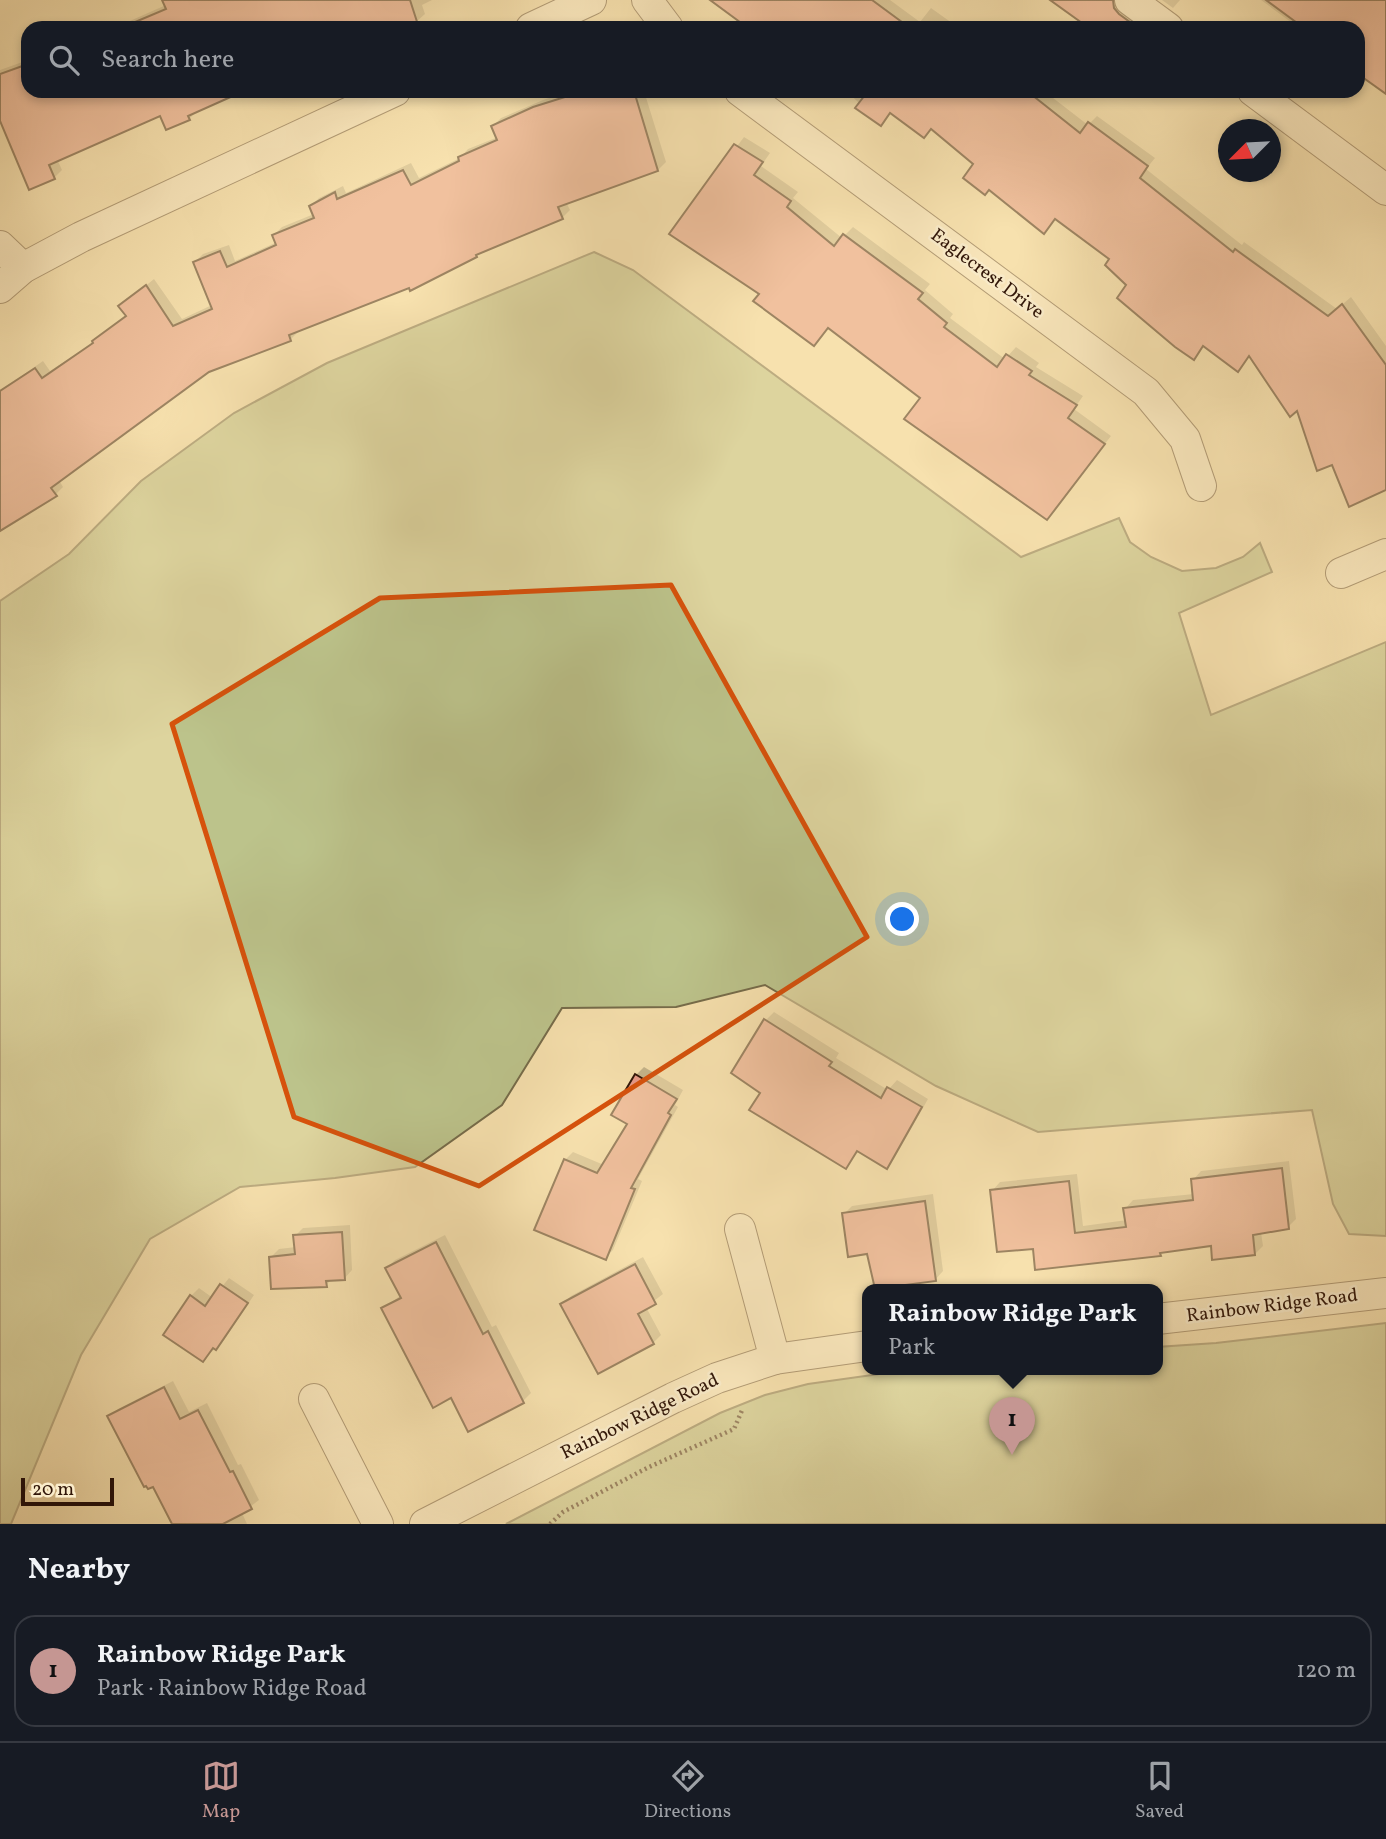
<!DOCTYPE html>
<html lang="en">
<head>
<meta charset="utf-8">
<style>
	:root { --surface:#171b24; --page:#242831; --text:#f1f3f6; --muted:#9ea1a6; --line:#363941; --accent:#c59692 }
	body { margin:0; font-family:Vollkorn,serif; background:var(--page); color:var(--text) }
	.compass { position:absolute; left:1218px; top:119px; width:63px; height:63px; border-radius:50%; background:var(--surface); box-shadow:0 4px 10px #0003; rotate:246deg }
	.scale { position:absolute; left:21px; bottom:18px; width:93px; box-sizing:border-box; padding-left:7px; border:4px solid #311608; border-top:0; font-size:19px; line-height:24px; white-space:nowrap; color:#311608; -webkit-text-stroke:5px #faecca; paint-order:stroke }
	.you { position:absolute; left:903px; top:920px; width:24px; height:24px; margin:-18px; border:5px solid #fff; border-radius:50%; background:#1a73e8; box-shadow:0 0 0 10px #1a73e833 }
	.badge { display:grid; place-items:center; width:46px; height:46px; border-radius:50%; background:var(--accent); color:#111; font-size:23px; font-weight:700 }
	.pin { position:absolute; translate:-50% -58px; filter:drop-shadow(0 2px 4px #0008) }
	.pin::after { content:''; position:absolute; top:37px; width:24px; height:21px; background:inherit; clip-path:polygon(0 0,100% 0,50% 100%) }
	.popup { position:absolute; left:862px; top:1284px; width:301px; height:91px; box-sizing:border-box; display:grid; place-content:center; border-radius:14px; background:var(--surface); filter:drop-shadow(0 2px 5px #0005); font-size:23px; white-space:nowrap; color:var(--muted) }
	.popup b { font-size:26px; color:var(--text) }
	.popup::after { content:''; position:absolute; left:50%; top:100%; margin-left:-14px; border:14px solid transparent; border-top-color:var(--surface) }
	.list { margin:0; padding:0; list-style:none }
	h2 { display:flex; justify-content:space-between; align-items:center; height:91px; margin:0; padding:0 28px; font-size:30px }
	h2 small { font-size:23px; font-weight:400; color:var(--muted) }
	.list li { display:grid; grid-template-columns:46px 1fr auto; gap:21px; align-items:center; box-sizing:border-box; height:112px; margin:0 14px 14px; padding:0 14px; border:2px solid var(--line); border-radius:21px }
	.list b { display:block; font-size:26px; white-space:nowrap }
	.list p { margin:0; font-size:23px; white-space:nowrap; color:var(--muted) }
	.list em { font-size:23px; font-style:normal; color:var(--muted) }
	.icon { flex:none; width:38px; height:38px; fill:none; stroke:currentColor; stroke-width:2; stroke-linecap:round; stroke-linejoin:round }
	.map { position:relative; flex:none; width:1386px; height:1524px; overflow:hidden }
	.search { position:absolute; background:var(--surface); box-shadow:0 4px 10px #0003; left:21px; right:21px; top:21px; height:77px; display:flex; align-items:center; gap:18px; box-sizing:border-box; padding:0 24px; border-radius:21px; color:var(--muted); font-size:26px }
	.sheet { height:217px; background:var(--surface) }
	nav { display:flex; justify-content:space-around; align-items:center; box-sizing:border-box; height:98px; border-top:2px solid var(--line); background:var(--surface); font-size:19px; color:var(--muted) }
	nav a { display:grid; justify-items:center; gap:4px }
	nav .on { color:var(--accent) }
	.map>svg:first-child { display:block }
</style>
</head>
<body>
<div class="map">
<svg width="1386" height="1524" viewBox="0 0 1386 1524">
	<rect width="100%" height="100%" fill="#f7e1ae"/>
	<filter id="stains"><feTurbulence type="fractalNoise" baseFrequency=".00286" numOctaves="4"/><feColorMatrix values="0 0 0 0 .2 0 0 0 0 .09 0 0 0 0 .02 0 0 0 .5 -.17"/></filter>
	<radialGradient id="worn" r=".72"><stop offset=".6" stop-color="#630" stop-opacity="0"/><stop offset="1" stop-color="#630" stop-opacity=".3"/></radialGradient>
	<g fill="#bcc38b" stroke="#766c4a" stroke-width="2">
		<path d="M594,252L633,270L1021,557L1119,518L1130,542L1151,557L1182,571L1216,568L1243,557L1260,543L1272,572L1179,613L1211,715L1386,642V1236L1349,1234L1333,1204L1312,1110L1038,1132L936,1086L765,985L676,1007L562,1008L502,1105L415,1167L335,1178L240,1187L150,1239L81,1355L11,1524H0V601L69,554L141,481L234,413L327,363Z"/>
		<path d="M1386,1323V1524H506L720,1413L765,1395L808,1384L915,1369H1157V1347L1216,1343Z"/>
	</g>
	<g fill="#0003">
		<path d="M169,0H432L422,5L425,14L416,22L402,28H114L166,5Z"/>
		<path d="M735,0H890L920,22L931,8L959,28H778Z"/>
		<path d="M1056,0H1148L1162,28H1092Z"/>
		<path d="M1162,0H1180L1173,8Z"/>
		<path d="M1261,0H1386V87L1358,73V28H1299Z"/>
		<path d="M28,60V91H240L198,110L189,119L161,114L57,159L62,170L54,178L0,116V70Z"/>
		<path d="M570,91H644L666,162L658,170L566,202L570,210L562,218L482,250L476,256L410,286L298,330V332L290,340L208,371L59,480L63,487L55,495L0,529V399L17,379L43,361L50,371L93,343L127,315L121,306L154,279L182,319L212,305L195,262L203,254L229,245L235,261L277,242L274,235L282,227L314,214L311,206L319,198L343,186L346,193L411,163L419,178L460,158L468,149L498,137L493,126L501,118L543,100Z"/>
		<path d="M846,91H1044L1088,125L1097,116L1155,158L1146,169L1242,245L1244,242L1337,309L1351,297L1386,346V489L1333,463L1298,409L1250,355L1238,369L1204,345L1194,357L1128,285L1112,259L1056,218L1044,232L975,164L932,128L891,112L881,123Z"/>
		<path d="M744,137L770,153L761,166L798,192L793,198L842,238L853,227L930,284L925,290L953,314L950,318L1005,359L1016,347L1039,363L1036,367L1083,396L1074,409L1111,436L1047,518L923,398L829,326L672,233Z"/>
		<path d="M774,1012L839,1053L836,1058L888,1090L897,1080L928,1099L894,1159L886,1167L859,1151L846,1167L762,1092L766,1020Z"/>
		<path d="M644,1067L683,1090L675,1105L678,1107L638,1179L642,1181L613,1250L605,1258L565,1160L573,1152L604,1165L630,1124L636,1075Z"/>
		<path d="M1289,1161L1296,1219L1288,1227L1261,1232L1263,1246L1255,1254L1212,1245L1164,1250L1160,1254L1035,1247L992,1191L1000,1182L1077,1174L1083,1226L1127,1220L1125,1209L1133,1200L1194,1194L1193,1180L1201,1171Z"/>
		<path d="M933,1194L943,1271L935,1280L869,1252L844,1214L852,1206Z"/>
		<path d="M350,1225L352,1270L344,1279H332L326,1285L271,1257L279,1249L296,1247L295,1236L303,1228Z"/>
		<path d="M445,1235L492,1327L496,1325L531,1393L523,1401L469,1429L452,1396L384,1308L401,1295L387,1268L395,1260Z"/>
		<path d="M643,1257L663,1294L646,1307L661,1335L653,1343L563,1304L571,1296Z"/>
		<path d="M229,1278L254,1295L224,1340L203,1360L191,1296L199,1288L213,1298Z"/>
		<path d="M173,1381L189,1412L207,1403L238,1465L241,1464L259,1500L242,1513L247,1524H174L154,1484L146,1488L110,1417L118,1409Z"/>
	</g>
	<g fill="#e89a89" stroke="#311608" stroke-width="2">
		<path d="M162,0H410L419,28H121L166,9Z"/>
		<path d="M710,0H872L910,28H748Z"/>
		<path d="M1050,0H1113L1114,8L1119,14L1138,28H1089Z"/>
		<path d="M1266,0H1386V94L1358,74V28H1304Z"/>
		<path d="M28,64V91H244L188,116L190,120L166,130L160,116L49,165L55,179L29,190L0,121V74Z"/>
		<path d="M584,91H634L658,171L558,207L563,219L476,255L477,257L410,291L409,288L289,335L291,341L209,372L51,488L57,496L0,531V391L35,368L42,378L93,343L92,341L126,316L118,306L146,285L173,326L212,309L193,262L220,251L227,267L276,245L272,235L314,218L309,206L335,192L337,199L403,170L411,185L459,161L458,157L497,140L491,126L533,107Z"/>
		<path d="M860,91H1027L1080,133L1088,122L1148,166L1140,178L1233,252L1235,249L1328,316L1342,304L1386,365V490L1349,507L1332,465L1317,471L1297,411L1290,417L1249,356L1238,372L1203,346L1194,360L1175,347L1117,298L1126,285L1105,265L1109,259L1055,219L1044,234L989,190L985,195L963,178L973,164L931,129L924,138L890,113L881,126L855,108L865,95Z"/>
		<path d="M734,144L763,162L754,175L791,201L787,207L834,246L843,234L923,293L918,299L947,323L944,327L997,367L1006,354L1032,371L1029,375L1077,405L1068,418L1105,444L1047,520L904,419L920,398L828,328L814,346L753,301L759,294L669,234Z"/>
		<path d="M764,1019L832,1062L829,1066L881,1098L887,1087L922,1107L887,1169L857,1151L846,1169L749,1110L760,1093L731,1073Z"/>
		<path d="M635,1074L677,1099L668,1113L671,1115L631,1188L635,1189L606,1260L534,1230L564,1159L597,1173L627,1124L611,1115Z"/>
		<path d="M1282,1168L1289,1229L1253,1235L1255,1255L1212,1260L1211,1246L1160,1253L1161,1256L1035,1270L1033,1249L997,1252L990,1190L1069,1181L1075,1233L1126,1227L1123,1208L1193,1200L1191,1179Z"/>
		<path d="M925,1201L936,1281L875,1289L867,1254L848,1257L842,1213Z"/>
		<path d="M342,1232L345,1280L326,1281L327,1287L271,1289L269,1257L295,1254L293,1235Z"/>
		<path d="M436,1242L483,1334L488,1331L524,1403L468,1432L451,1398L433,1408L381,1308L401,1298L385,1268Z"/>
		<path d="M635,1264L656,1304L638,1314L654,1344L598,1374L560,1304Z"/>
		<path d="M220,1284L248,1303L216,1350L213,1348L203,1362L163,1335L190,1295L205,1306Z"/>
		<path d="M164,1387L180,1419L198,1410L230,1472L233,1471L252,1509L223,1524H172L153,1487L148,1489L146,1486L144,1487L107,1416Z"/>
	</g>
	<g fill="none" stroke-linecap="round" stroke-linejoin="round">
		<defs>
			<g id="minor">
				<path d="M647,0L668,28"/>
				<path d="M1130,0L1168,28"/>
				<path d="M531,28L591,0"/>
				<path d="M740,91L1146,392L1185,439L1201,486"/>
				<path d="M1253,91L1386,190"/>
				<path d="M0,246L23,268"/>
				<path d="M0,288L23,268L81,237L395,91"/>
				<path d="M1341,573L1386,554"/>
				<path d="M740,1229L775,1359"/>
				<path d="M1157,1319L1386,1293"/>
				<path d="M314,1399L378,1524"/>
				<path d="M425,1524L673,1398L717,1378L775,1359L867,1346"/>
			</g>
		</defs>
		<use href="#minor" stroke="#624932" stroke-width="32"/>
		<path stroke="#311608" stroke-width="4.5" stroke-dasharray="2 3.5" stroke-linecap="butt" d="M550,1524L563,1512L649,1467L734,1429L743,1408"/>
		<use href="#minor" stroke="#faecca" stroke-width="30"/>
	</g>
	<path d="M0 0H1386V1524H0ZM671,585L867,937L479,1186L294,1117L172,724L380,598Z" fill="#f7e1ae" fill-opacity=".55" fill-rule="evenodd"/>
	<path fill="none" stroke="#d6520c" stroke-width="5" stroke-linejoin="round" d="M671,585L867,937L479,1186L294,1117L172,724L380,598Z"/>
	<g text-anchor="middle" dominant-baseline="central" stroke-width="5" stroke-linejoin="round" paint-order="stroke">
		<g font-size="19" fill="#311608" stroke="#faecca">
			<text transform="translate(987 274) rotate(37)">Eaglecrest Drive</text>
			<text transform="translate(1272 1306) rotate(-7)">Rainbow Ridge Road</text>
			<text transform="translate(640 1417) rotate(-26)">Rainbow Ridge Road</text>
		</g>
	</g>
	<rect width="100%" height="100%" filter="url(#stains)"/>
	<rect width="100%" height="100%" fill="url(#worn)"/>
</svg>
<svg class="compass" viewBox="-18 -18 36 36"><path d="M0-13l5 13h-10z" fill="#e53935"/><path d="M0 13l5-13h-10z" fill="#9ea1a6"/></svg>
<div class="scale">20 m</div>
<div class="you"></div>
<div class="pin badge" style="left:1012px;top:1455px">1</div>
<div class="popup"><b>Rainbow Ridge Park</b>Park</div>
<div class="search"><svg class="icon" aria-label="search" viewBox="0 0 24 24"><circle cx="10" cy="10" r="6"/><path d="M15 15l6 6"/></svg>Search here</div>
</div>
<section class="sheet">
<h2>Nearby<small></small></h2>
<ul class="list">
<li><span class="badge">1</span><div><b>Rainbow Ridge Park</b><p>Park · Rainbow Ridge Road</p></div><em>120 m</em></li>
</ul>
</section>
<nav>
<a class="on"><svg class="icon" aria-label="map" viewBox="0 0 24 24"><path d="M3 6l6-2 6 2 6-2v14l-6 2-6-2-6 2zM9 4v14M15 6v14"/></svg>Map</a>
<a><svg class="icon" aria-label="directions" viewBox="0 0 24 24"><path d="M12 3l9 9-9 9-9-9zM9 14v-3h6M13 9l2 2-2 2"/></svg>Directions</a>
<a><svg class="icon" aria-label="saved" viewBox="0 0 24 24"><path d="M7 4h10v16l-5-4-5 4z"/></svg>Saved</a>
</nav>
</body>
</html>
